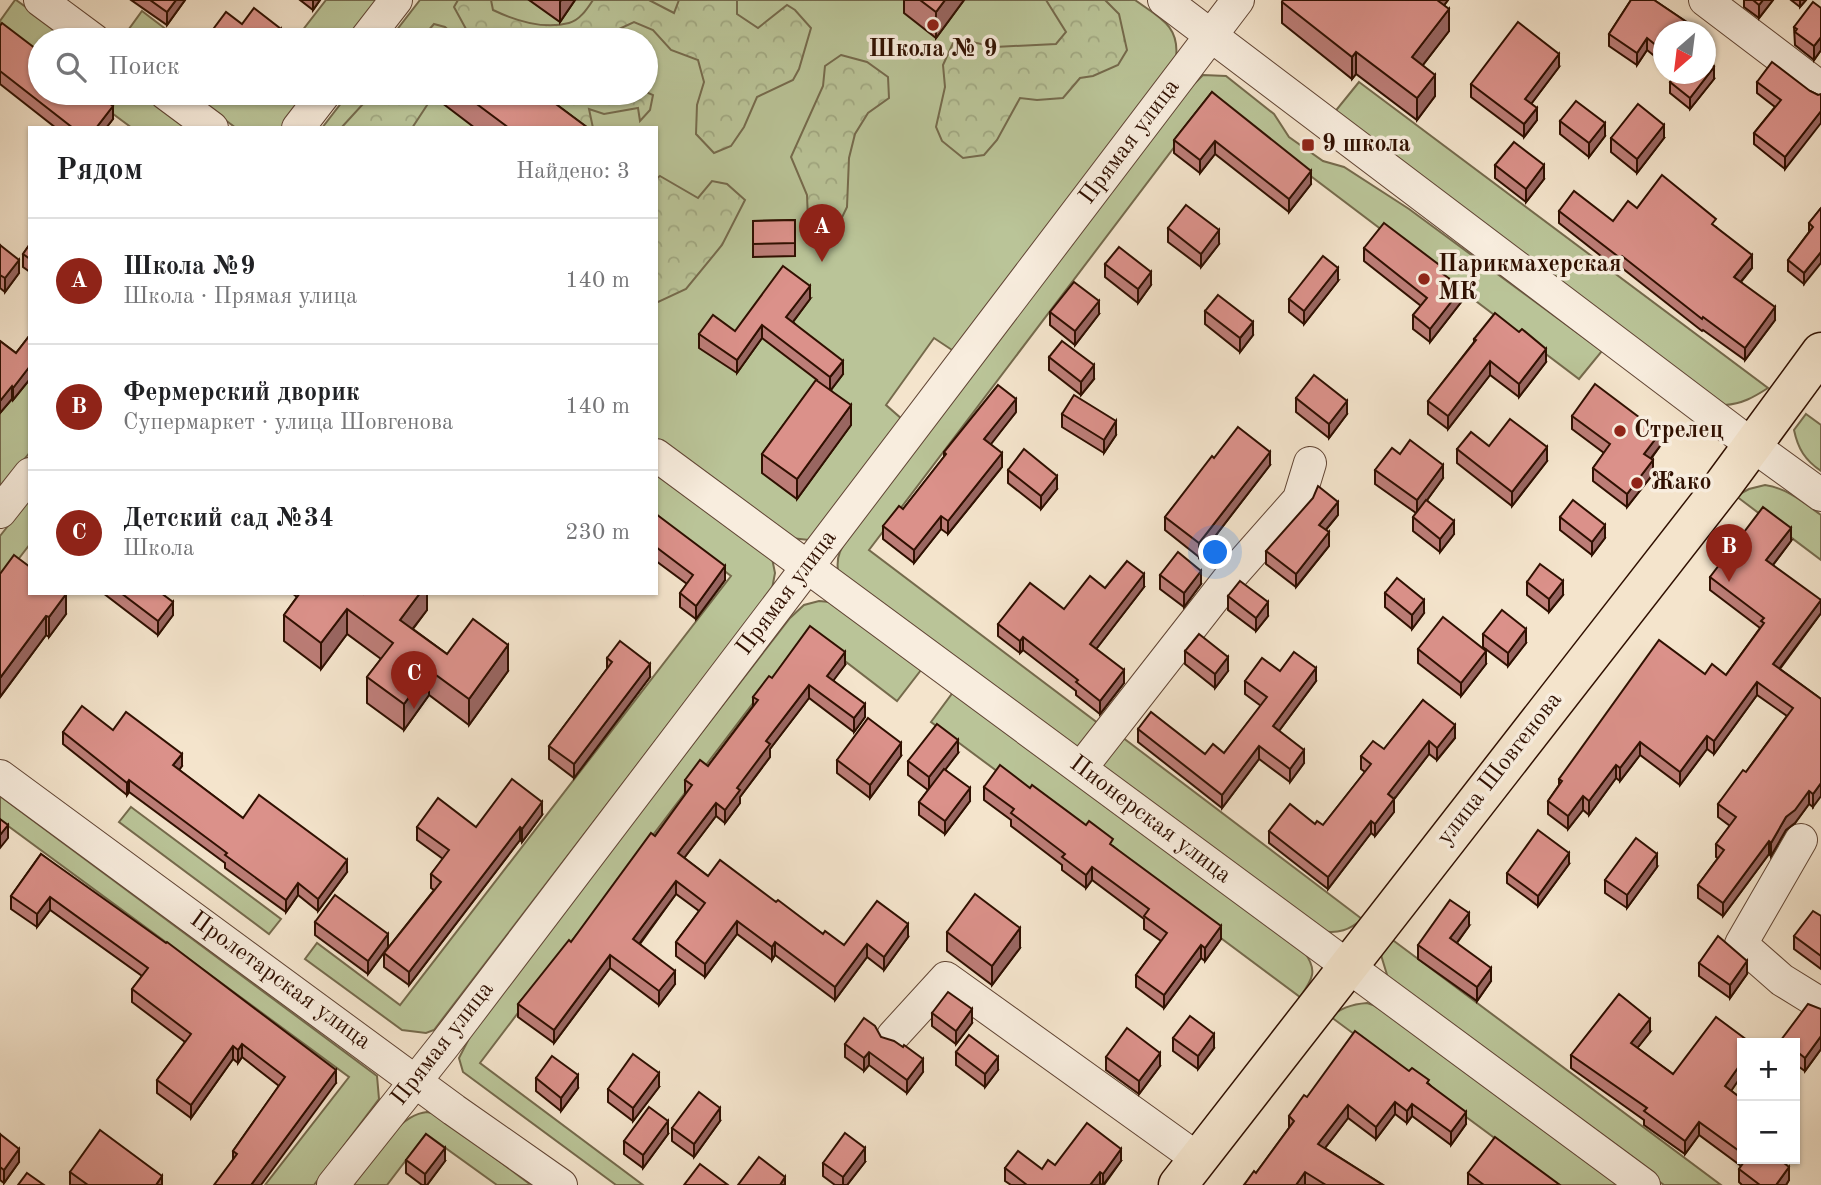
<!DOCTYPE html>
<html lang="ru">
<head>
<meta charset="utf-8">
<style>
	:root { --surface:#fff; --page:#f6f6f6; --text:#202124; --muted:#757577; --line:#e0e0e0; --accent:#8f2418 }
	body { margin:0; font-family:"Old Standard TT",serif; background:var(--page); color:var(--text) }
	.controls { position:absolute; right:21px; bottom:21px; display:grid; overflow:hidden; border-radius:0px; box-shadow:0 2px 5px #0004 }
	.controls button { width:63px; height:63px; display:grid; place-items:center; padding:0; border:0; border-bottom:2px solid var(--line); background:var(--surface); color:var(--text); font:35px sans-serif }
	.compass { position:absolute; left:1653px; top:21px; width:63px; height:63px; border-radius:50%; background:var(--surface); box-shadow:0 2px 5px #0004; rotate:208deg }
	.you { position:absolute; left:1216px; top:553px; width:24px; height:24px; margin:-18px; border:5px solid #fff; border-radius:50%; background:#1a73e8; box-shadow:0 0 0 10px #1a73e833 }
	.badge { display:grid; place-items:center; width:46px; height:46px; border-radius:50%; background:var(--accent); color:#fff; font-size:23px; font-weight:700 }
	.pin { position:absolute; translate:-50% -58px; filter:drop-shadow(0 2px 4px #0008) }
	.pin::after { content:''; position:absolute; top:37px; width:24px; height:21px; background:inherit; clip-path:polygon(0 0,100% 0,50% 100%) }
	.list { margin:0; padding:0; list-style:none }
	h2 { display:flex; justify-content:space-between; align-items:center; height:91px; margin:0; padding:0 28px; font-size:30px }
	h2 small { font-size:23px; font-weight:400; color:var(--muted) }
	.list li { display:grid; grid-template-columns:46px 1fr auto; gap:21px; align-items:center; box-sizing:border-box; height:126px; padding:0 28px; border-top:2px solid var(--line) }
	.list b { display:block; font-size:26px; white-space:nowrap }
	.list p { margin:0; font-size:23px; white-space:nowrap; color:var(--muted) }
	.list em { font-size:23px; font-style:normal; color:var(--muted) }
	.icon { flex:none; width:38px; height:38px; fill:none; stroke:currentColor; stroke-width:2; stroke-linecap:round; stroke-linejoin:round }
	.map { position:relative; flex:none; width:1821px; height:1185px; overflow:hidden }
	.search { position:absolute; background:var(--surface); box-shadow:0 2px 5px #0004; left:28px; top:28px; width:630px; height:77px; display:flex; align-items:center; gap:18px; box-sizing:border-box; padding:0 24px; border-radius:38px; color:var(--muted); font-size:26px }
	.panel { position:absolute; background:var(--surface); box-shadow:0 2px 5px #0004; left:28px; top:126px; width:630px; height:469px; border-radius:0px }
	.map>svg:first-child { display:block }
</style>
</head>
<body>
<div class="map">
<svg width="1821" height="1185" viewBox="0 0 1821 1185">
	<defs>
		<pattern id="forest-crowns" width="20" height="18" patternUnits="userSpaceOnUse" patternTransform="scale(1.75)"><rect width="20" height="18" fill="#bac498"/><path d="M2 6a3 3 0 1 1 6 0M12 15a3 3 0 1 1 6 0" fill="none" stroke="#a0a781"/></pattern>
	</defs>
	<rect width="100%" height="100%" fill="#f4e4cc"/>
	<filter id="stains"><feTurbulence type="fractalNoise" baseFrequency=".00286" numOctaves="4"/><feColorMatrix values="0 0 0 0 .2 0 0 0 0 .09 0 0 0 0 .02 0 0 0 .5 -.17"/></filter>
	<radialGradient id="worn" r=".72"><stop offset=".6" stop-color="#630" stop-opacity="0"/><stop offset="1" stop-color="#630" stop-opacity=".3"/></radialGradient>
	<g fill="#bac498" stroke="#756a4c" stroke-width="2">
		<path d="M15,0H16L72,40H40V59L0,29V21Z"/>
		<path d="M326,0H385L354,40H295Z"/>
		<path d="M420,0H1135C1158,17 1180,25 1176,58L961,356L934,338L886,405L903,420L809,540L791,538L656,439V128H322L349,93H646V40H389Z"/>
		<path d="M142,11L180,40H121Z"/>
		<path d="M1203,75L1226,76L1274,114L1289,137L1323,161L1344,167L1409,209L1602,351L1579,379L1210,100L869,550L1103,727L1078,758L838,571C836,555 841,548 850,536L1192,86Z"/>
		<path d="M1359,82L1768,388C1754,397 1742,404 1725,405L1333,114Z"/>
		<path d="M85,93H145L193,128H132Z"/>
		<path d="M189,93H250L253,95L255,93H314L286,128H236Z"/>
		<path d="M30,372V452L0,490V411Z"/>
		<path d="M1806,414L1821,425V471C1805,460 1798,449 1794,430Z"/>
		<path d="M656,472L772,558L775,573L772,589L434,1030L426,1033L402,1030L305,959L317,943L400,1005L731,576L656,519Z"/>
		<path d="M1765,485C1787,488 1803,502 1821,515V560L1736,496L1749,489Z"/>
		<path d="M30,498V544L0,583V536Z"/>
		<path d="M819,601L830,602L921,670L897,701L807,632L480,1063L643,1185H616L463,1072L459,1058L477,1023L790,618L804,605Z"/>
		<path d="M954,691L1304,952C1318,970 1313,979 1300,997L931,722Z"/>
		<path d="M1118,734L1362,919C1350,930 1338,934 1321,931L1093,766Z"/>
		<path d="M0,796L377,1076L379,1099L314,1185H265L349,1077L0,820Z"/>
		<path d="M131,807L281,919L269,934L119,822Z"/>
		<path d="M1390,938L1721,1185H1664L1432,1015L1388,978L1381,955Z"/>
		<path d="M1367,1003L1373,1005L1410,1028L1626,1185H1558L1331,1017C1341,1007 1354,1004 1367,1003Z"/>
		<path d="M427,1112L436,1114L531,1185H497L426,1134L387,1185H353C371,1161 396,1115 427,1112Z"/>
	</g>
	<g fill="url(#forest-crowns)" stroke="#756a4c" stroke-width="2">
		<path d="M458,0H491L493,10C516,21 543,30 569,23C580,20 587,9 593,0H649L674,13L679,0H737V14L758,28L787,5L795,10L811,28L799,69L793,80L757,97L744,127L731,146L714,153L696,134L697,105L704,82L698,60L671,50L653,30L634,22L617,30V40H472L454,7Z"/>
		<path d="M1046,0H1105L1119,14L1127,50L1118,65L1093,76L1080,78L1063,98L1037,100L1020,98L997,140L984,155L963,158L942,141L936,127L945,87L943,65L954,41L963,40L995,47L1056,44L1066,32Z"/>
		<path d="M434,24L445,27L459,40H420Z"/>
		<path d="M841,55L867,62L888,77L889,98L868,113L855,134L849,158L847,207L836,230L812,236L808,220L807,195L791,157L823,86L825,66Z"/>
		<path d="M646,92L653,95L650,110L640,121L638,108L604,114L589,109L593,128H561L514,93Z"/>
		<path d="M373,93H435L412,128H341Z"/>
		<path d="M660,176L698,198L712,181L727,184L745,200L722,245L686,289L656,303V179Z"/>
	</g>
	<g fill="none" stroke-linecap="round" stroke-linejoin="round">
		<defs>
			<g id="minor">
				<path d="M40,0L94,40"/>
				<path d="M1164,0L1752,445L1821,495"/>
				<path d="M1705,0L1821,88"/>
				<path d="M365,40L396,0"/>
				<path d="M165,93L212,128"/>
				<path d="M298,128L325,93"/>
				<path d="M656,455L1644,1185"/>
				<path d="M0,512L30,474"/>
				<path d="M1081,768L1231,576L1299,499L1310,463"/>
				<path d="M0,776L454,1110L561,1185"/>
				<path d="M1801,840L1741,944L1782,980L1821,1004"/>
				<path d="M893,1036L946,978L1198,1159"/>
				<path d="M333,1185L445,1044L1238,0"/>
			</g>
			<path id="major" d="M1178,1185L1724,484L1821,352"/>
		</defs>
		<use href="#minor" stroke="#614534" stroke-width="34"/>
		<use href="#major" stroke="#301001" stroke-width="41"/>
		<use href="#minor" stroke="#f8edde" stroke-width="32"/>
		<use href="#major" stroke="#f4e4cc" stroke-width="38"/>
	</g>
	<g fill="#bc7d77" stroke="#301001" stroke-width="2">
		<path d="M131,0H185L167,25Z"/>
		<path d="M300,0H320L313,10Z"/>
		<path d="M529,0H575L560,22Z"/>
		<path d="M904,0H964L936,38L904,13Z"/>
		<path d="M1283,0H1448L1444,5L1449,31L1423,65L1435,96L1417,120L1356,74L1352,79L1282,23V2Z"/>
		<path d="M1631,0H1654L1694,27V32H1663V63L1647,50L1637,65L1609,46V34Z"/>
		<path d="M1744,0H1773L1759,18L1744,7Z"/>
		<path d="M1791,0H1806L1800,7Z"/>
		<path d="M1821,8V50L1814,60L1795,45L1794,27Z"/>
		<path d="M0,26L113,119L106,128H56L0,84Z"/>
		<path d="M1559,67L1531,104L1537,120L1524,137L1471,97V84Z"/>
		<path d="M1714,79L1690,109L1670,93V82Z"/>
		<path d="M1757,82L1810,91L1818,95L1785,169L1754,144V133L1775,107L1757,93Z"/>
		<path d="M1212,92L1311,184L1289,212L1215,154L1200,173L1174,153V140Z"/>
		<path d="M429,93H541L588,128H475Z"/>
		<path d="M1560,121L1605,136L1589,157L1560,134Z"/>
		<path d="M1611,138H1664L1637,173L1611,152Z"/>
		<path d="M1495,165L1544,179L1526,202L1495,178Z"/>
		<path d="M1637,208L1716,227L1752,268L1741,282L1775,320L1745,360L1703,330L1702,331L1622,268L1620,271L1559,223V211L1613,221Z"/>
		<path d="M1821,208L1804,284L1788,271V260L1809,232V223Z"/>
		<path d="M795,220V256L753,257V221Z"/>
		<path d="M1168,228L1219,244L1201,267L1168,242Z"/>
		<path d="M30,244V272L23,267V254Z"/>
		<path d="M0,245L19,273L5,292L0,288Z"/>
		<path d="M1364,248L1442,273L1462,301L1430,342L1413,329V315L1421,306L1364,261Z"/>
		<path d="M1105,264L1151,285L1138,303L1105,277Z"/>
		<path d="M1338,281L1304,324L1289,312V299Z"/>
		<path d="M810,299L793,322L843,374L831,390L851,425L797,499L762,473V454L817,380L762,338L737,373L699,348V334L735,331Z"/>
		<path d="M1205,311L1253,335L1240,352L1205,324Z"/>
		<path d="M1050,312L1099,314L1075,345L1050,325Z"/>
		<path d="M30,335V379L13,400L12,399L0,413V341L16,353Z"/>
		<path d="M1474,339L1546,362L1519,397L1490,375L1448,429L1428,414V401L1474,342Z"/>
		<path d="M1049,357L1094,379L1081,395L1049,370Z"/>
		<path d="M1296,398L1347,414L1329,438L1296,412Z"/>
		<path d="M1016,412L990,444L1002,467L948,534L941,529L914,563L883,539V526L903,509L944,457V452Z"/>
		<path d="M1062,414L1116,435L1104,453L1062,427Z"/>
		<path d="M1572,416L1660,446L1651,459L1653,474L1627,507L1593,481V468L1604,453L1572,429Z"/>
		<path d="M1489,446L1547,461L1512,506L1457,463V449Z"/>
		<path d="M1400,454L1443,478L1427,500L1454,534L1440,552L1413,531V517L1416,513L1375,484V470Z"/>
		<path d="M1214,458L1270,465L1199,557L1165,530V517Z"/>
		<path d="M1008,470L1057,489L1041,509L1008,483Z"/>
		<path d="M656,514L725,580L696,619L680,607V593L687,584L656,561Z"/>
		<path d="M1338,515L1326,530L1329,546L1296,587L1266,564V551Z"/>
		<path d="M1560,517L1605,538L1592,555L1560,530Z"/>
		<path d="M1791,541L1773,565L1821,613L1780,669L1821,699L1813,807L1809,804L1795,823L1786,830L1771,856L1769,854L1723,916L1698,898V885L1718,858L1716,857V844L1730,826L1718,817V804L1746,772L1787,716L1757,695L1714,754L1707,749L1680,785L1640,755L1620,781L1616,778L1589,815L1583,810L1568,829L1548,814V801L1559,785V779L1705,674L1726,675L1760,628L1710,590V577Z"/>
		<path d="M0,574L66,614L49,637L46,635L0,697Z"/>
		<path d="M1160,575L1201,584L1184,607L1160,589Z"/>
		<path d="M1527,582L1563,595L1549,612L1527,595Z"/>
		<path d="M1144,587L1096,649L1124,683L1100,714L1076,695V691L1023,650L1020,653L998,636V624L1064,609L1105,588Z"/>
		<path d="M103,593H161L173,615L158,635Z"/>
		<path d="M292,593H361L363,594L427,593V610L413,629L447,654L508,671L469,725L429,695L404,730L367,703V677L381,659L347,634L321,669L284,641V615L297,597Z"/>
		<path d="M1385,593L1424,613L1412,629L1385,607Z"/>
		<path d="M1228,596L1268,616L1256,631L1228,610Z"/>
		<path d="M1483,634L1526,643L1508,666L1483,647Z"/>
		<path d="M1418,649L1486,664L1461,696L1418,663Z"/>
		<path d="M1185,651L1228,671L1215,688L1185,664Z"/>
		<path d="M607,658L650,677L574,778L549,759V746L607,669Z"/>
		<path d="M845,665L833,680L865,717L854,732L809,698L770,749V757L740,797V803L725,823L716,816L684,858L708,876L776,902L823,934L844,945L908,937L884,970L867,957L835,1000L775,955L772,960L737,934L705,977L676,956V942L699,911L676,894L640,944L675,984L659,1005L610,968L554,1043L518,1017V1004L571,942L655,836L686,794L685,793V780L708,766L753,706V697L772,678Z"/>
		<path d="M1280,671L1316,681L1279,731L1304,763L1290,782L1259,759L1222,808L1138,742V729L1205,754L1224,753L1261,706L1245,694V681Z"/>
		<path d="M1423,700L1455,738L1437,760L1429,754L1394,799V812L1375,836L1371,833L1328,889L1269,843V831L1315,824L1323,825L1365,772L1361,769V756L1384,749Z"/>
		<path d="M113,730L182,766L179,770L243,818L347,872L318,911L298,895L286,912L225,868V863L129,792L127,795L63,744V732Z"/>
		<path d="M958,753L945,769L970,801L945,834L919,815V802L928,790L908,775V761Z"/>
		<path d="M901,756L870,798L837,773V760Z"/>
		<path d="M984,787L1113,846L1221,939L1205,961L1201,958L1164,1008L1136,987V975L1161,941L1144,929V919L1092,880L1086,888L1062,870V865L1011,826V820L984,800Z"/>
		<path d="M542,815L522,842L520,840L409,985L384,967V953L434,890L431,888V874L443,859L417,840V827H476Z"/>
		<path d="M41,854L336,1083L233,1159V1151L279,1086L242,1057L238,1063L233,1059L191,1118L157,1093V1080L185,1042L132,1002V989L142,976L50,910L37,927L11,909V896Z"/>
		<path d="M1569,864L1538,906L1507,883V873Z"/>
		<path d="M1657,867L1627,908L1605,893V880Z"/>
		<path d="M1821,916V969L1794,949V936Z"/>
		<path d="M315,922L388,947L368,974L315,935Z"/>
		<path d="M1469,926L1457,943L1491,981L1477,1001L1418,959V945Z"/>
		<path d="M947,932L1020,948L992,985L947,951Z"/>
		<path d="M1699,963L1747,974L1730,998L1699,976Z"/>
		<path d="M1821,1009V1049L1805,1071L1795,1064V1043H1781V1040Z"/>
		<path d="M932,1013L972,1023L956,1044L932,1026Z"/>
		<path d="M1650,1032L1637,1048L1673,1074L1731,1091L1742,1099V1159H1779L1789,1180L1786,1185H1742L1739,1182V1169L1741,1166L1699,1135L1685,1154L1644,1125V1120L1571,1068V1055Z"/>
		<path d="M881,1037L923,1072L907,1093L869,1065L864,1071L845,1057V1044Z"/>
		<path d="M1173,1038L1214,1048L1198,1069L1173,1051Z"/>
		<path d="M956,1052L998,1070L985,1087L956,1065Z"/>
		<path d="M1106,1057L1160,1066L1139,1094L1106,1070Z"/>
		<path d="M1409,1071L1429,1084L1466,1124L1451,1145L1412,1116L1407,1123L1395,1114L1376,1139L1348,1118L1325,1148L1383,1185H1244L1256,1173L1289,1128V1116L1307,1097Z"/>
		<path d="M536,1078L578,1088L561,1111L536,1091Z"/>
		<path d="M659,1087L633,1121L608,1102V1089Z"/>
		<path d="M720,1121L694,1157L672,1141V1128Z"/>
		<path d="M0,1134L19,1162L4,1183L0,1180Z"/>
		<path d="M668,1134L643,1168L624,1154V1141Z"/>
		<path d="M406,1160L445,1161L427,1185H422L406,1173Z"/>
		<path d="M1121,1161L1104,1185L1100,1184L1099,1185H1011L1005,1181V1168L1042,1169L1055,1165Z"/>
		<path d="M865,1162L847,1185H835L823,1176V1163Z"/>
		<path d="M70,1172L162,1185H70Z"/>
		<path d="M1468,1173L1560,1185H1468Z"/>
	</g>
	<g fill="#996661" stroke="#301001" stroke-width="2">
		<path d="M176,0H185L167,25V12Z"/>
		<path d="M313,0H320L313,10Z"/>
		<path d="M561,0H575L560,22V2Z"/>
		<path d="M945,0H964L936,38V12Z"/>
		<path d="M1434,0H1448L1434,19Z"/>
		<path d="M1763,0H1773L1759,18V5Z"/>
		<path d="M1800,0H1806L1800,7Z"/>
		<path d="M1449,9V31L1412,79V57Z"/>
		<path d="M281,29V40H273Z"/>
		<path d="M1821,37V50L1814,60V46Z"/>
		<path d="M1647,38V50L1637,65V53Z"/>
		<path d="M1356,52V74L1352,79V57Z"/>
		<path d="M1559,54V67L1525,112V99Z"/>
		<path d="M1714,67V79L1690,109V98Z"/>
		<path d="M1435,75V96L1417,120V98Z"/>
		<path d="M113,106V119L106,128H96Z"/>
		<path d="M1537,108V120L1524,137V124Z"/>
		<path d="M1821,111V123L1785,169V157Z"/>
		<path d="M1605,123V136L1589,157V143Z"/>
		<path d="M1664,125V138L1637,173V159Z"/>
		<path d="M1215,141V154L1200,173V160Z"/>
		<path d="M1544,165V179L1526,202V189Z"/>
		<path d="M1311,171V184L1289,212V199Z"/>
		<path d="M1219,230V244L1201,267V254Z"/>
		<path d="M1821,252V263L1804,284V273Z"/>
		<path d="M1752,255V268L1734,290V277Z"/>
		<path d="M1622,256V268L1620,271V258Z"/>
		<path d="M19,260V273L5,292V278Z"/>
		<path d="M1338,268V281L1304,324V311Z"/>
		<path d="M1151,272V285L1138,303V289Z"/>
		<path d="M810,286V299L786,331V317Z"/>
		<path d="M1462,288V301L1430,342V329Z"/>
		<path d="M1099,301V314L1075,345V331Z"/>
		<path d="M1775,307V320L1745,360V348Z"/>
		<path d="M1253,322V335L1240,352V338Z"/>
		<path d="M762,325V338L737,373V360Z"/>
		<path d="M1546,349V362L1519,397V384Z"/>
		<path d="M843,361V374L830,391V377Z"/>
		<path d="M1490,361V375L1448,429V416Z"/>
		<path d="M1094,365V379L1081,395V382Z"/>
		<path d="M30,366V379L13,400V388Z"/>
		<path d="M12,386V399L0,413V401Z"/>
		<path d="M1016,399V412L984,453V439Z"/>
		<path d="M1347,401V414L1329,438V424Z"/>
		<path d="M851,405V425L797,499V479Z"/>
		<path d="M1116,421V435L1104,453V440Z"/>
		<path d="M1660,433V446L1644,467V454Z"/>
		<path d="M1547,447V461L1512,506V492Z"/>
		<path d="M1270,452V465L1199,557V543Z"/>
		<path d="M1002,453V467L948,534V521Z"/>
		<path d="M1653,460V474L1627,507V494Z"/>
		<path d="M1443,465V478L1417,514V500Z"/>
		<path d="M1057,476V489L1041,509V496Z"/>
		<path d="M1338,502V515L1319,538V525Z"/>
		<path d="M941,516V529L914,563V550Z"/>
		<path d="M1454,521V534L1440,552V539Z"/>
		<path d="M1605,525V538L1592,555V542Z"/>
		<path d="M1791,528V541L1766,574V560Z"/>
		<path d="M1329,532V546L1296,587V574Z"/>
		<path d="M725,566V580L696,619V606Z"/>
		<path d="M1201,571V584L1184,607V593Z"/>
		<path d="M1144,574V587L1090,657V644Z"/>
		<path d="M1563,581V595L1549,612V599Z"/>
		<path d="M420,593H427V610L400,645V620Z"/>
		<path d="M66,594V614L49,637V617Z"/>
		<path d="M1424,600V613L1412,629V615Z"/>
		<path d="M1821,600V613L1773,677V664Z"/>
		<path d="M173,602V615L158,635V621Z"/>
		<path d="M1268,602V616L1256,631V618Z"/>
		<path d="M347,609V634L321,669V643Z"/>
		<path d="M46,616V635L0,697V678Z"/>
		<path d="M1526,629V643L1508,666V653Z"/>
		<path d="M1023,637V650L1020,653V641Z"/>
		<path d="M508,645V671L469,725V699Z"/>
		<path d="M1486,651V664L1461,696V683Z"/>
		<path d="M845,652V665L827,689V676Z"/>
		<path d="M1228,657V671L1215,688V674Z"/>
		<path d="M650,664V677L574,778V764Z"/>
		<path d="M1316,668V681L1273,739V726Z"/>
		<path d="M429,670V695L404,730V704Z"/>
		<path d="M1124,670V683L1100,714V701Z"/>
		<path d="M1757,682V695L1714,754V741Z"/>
		<path d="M809,685V698L770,749V757L740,797V803L725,823V810L737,788L766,741Z"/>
		<path d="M865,704V717L854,732V718Z"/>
		<path d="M1455,725V738L1437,760V748Z"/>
		<path d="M1707,736V749L1680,785V772Z"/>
		<path d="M958,740V753L929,791V777Z"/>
		<path d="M1429,741V754L1388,807V794Z"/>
		<path d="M1640,742V755L1620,781V768Z"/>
		<path d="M901,743V756L870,798V785Z"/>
		<path d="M1259,746V759L1222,808V795Z"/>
		<path d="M1304,750V763L1290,782V769Z"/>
		<path d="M182,754V766L173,778V765Z"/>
		<path d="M1616,765V778L1589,815V801Z"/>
		<path d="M129,780V792L127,795V783Z"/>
		<path d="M1821,783V796L1813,807V794Z"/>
		<path d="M970,788V801L945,834V821Z"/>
		<path d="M1809,791V804L1795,823L1786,830L1771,856V843L1786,817Z"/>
		<path d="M1583,796V810L1568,829V816Z"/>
		<path d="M1394,799V812L1375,836V824Z"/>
		<path d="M542,802V815L522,842V829Z"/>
		<path d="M716,803V816L678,866V853Z"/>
		<path d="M1371,821V833L1328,889V877Z"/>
		<path d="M8,825V838L0,848V835Z"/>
		<path d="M520,827V840L409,985V972Z"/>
		<path d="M1769,841V854L1723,916V903Z"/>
		<path d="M1569,853V864L1538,906V896Z"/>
		<path d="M1657,854V867L1627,908V895Z"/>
		<path d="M347,860V872L318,911V899Z"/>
		<path d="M1092,867V880L1086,888V875Z"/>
		<path d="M676,881V894L633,952V939Z"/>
		<path d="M298,883V895L286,912V900Z"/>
		<path d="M50,897V910L37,927V914Z"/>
		<path d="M1469,913V926L1450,952V938Z"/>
		<path d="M737,921V934L705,977V964Z"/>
		<path d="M908,924V937L884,970V957Z"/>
		<path d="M1221,926V939L1205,961V948Z"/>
		<path d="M1020,928V948L992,985V966Z"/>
		<path d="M388,934V947L368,974V961Z"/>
		<path d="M775,942V955L772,960V947Z"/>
		<path d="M867,944V957L835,1000V987Z"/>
		<path d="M1201,945V958L1164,1008V995Z"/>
		<path d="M610,955V968L554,1043V1030Z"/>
		<path d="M1747,961V974L1730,998V985Z"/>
		<path d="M1491,968V981L1477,1001V987Z"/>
		<path d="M675,971V984L659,1005V991Z"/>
		<path d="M972,1009V1023L956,1044V1031Z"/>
		<path d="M1650,1019V1032L1631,1056V1043Z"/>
		<path d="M1214,1034V1048L1198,1069V1056Z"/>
		<path d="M1821,1036V1049L1805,1071V1058Z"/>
		<path d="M242,1044V1057L238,1063V1050Z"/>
		<path d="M233,1046V1059L191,1118V1105Z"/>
		<path d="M869,1052V1065L864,1071V1058Z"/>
		<path d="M1160,1053V1066L1139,1094V1081Z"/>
		<path d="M998,1057V1070L985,1087V1074Z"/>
		<path d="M923,1059V1072L907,1093V1080Z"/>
		<path d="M1742,1062V1075L1725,1100V1086Z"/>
		<path d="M336,1070V1083L261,1185H251Z"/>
		<path d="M659,1073V1087L633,1121V1108Z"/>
		<path d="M578,1075V1088L561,1111V1098Z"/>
		<path d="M1395,1102V1114L1376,1139V1127Z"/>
		<path d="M1412,1104V1116L1407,1123V1111Z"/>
		<path d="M1348,1105V1118L1318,1157V1144Z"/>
		<path d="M720,1108V1121L694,1157V1144Z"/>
		<path d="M1466,1112V1124L1451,1145V1132Z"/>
		<path d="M668,1121V1134L643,1168V1155Z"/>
		<path d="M1699,1122V1135L1685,1154V1141Z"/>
		<path d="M445,1148V1161L427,1185H425V1174Z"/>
		<path d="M865,1148V1162L847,1185H843V1177Z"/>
		<path d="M19,1149V1162L4,1183V1170Z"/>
		<path d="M1121,1149V1161L1103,1185V1174Z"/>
		<path d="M1789,1167V1180L1786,1185H1776Z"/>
		<path d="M1100,1172V1184L1099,1185H1090Z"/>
		<path d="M1305,1172V1185H1296Z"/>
		<path d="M162,1176V1185H156Z"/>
		<path d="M785,1177V1185H780Z"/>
	</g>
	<g fill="#db918a" stroke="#301001" stroke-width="2">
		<path d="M150,0H176L167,12Z"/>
		<path d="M920,0H945L936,12Z"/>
		<path d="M1283,0H1437L1449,9L1412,57L1435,75L1417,98L1356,52L1352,57L1282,2Z"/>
		<path d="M1631,0H1654L1694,27L1690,32H1663V51L1647,38L1637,53L1609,34Z"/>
		<path d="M1753,0H1763L1759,5Z"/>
		<path d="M1813,2L1821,8V37L1814,46L1795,32L1797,29L1794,27Z"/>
		<path d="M254,8L281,29L273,40H213L208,36L226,12L242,24Z"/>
		<path d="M1518,22L1559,54L1525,99L1537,108L1524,124L1471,84Z"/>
		<path d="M2,23L40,52V93H95L113,106L96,128H73L0,71V26Z"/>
		<path d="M457,30L471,40H450Z"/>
		<path d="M1705,60L1714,67L1690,98L1670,82L1676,74H1705Z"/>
		<path d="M1772,62L1810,91L1818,95L1821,94V111L1785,157L1754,133L1781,100L1757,82Z"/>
		<path d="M1212,92L1311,171L1289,199L1215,141L1200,160L1174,140Z"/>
		<path d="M462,93H541L588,128H509Z"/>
		<path d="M1576,101L1605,123L1589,143L1560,121Z"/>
		<path d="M1638,104L1664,125L1637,159L1611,138Z"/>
		<path d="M1514,142L1544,165L1526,189L1495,165Z"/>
		<path d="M1662,175L1716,219L1712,224L1752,255L1734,277L1775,307L1745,348L1703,317L1702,319L1622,256L1620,258L1559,211L1574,191L1613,221L1628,201L1637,208Z"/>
		<path d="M1186,205L1219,230L1201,254L1168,228Z"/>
		<path d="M1821,208V252L1804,273L1788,260L1813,227L1809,223Z"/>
		<path d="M795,220V243L753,244V221Z"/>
		<path d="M1384,223L1442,267L1439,271L1462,288L1430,329L1413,315L1427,298L1364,248Z"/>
		<path d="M30,244V259L23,254Z"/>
		<path d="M0,245L19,260L5,278L0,275Z"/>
		<path d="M1119,247L1151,272L1138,289L1105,264Z"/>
		<path d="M1323,256L1338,268L1304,311L1289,299Z"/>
		<path d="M783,266L810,286L786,317L843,361L830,377L762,325L737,360L699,334L713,315L735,331Z"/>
		<path d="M1074,282L1099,301L1075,331L1050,312Z"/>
		<path d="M1218,295L1253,322L1240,338L1205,311Z"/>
		<path d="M1495,313L1519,332L1522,329L1546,349L1519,384L1490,361L1448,416L1428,401L1476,340L1474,339Z"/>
		<path d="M30,335V366L13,388L12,386L0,401V341L16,353Z"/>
		<path d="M1062,341L1094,365L1081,382L1049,357Z"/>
		<path d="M1314,375L1347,401L1329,424L1296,398Z"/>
		<path d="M816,380L851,405L797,479L762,454Z"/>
		<path d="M1595,384L1660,433L1644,454L1653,460L1627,494L1593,468L1610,444L1572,416Z"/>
		<path d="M998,385L1016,399L984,439L1002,453L948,521L941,516L914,550L883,526L899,506L903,509L946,454L944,452Z"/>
		<path d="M1074,395L1116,421L1104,440L1062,414Z"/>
		<path d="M1510,419L1547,447L1512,492L1457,449L1471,432L1489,446Z"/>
		<path d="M1238,427L1270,452L1199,543L1165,517L1212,456L1214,458Z"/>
		<path d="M1410,440L1443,465L1417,500L1375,470L1392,448L1400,454Z"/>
		<path d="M1024,449L1057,476L1041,496L1008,470Z"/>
		<path d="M1318,486L1338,502L1319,525L1329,532L1296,574L1266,551L1313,498Z"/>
		<path d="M1426,500L1454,521L1440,539L1413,517Z"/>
		<path d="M1573,500L1605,525L1592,542L1560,517Z"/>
		<path d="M1763,507L1791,528L1766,560L1821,600L1773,664L1821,699V783L1813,794L1809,791L1795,810L1786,817L1771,843L1769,841L1723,903L1698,885L1724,850L1716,844L1736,817L1718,804L1743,770L1746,772L1793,708L1757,682L1714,741L1707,736L1680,772L1640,742L1620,768L1616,765L1589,801L1583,796L1568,816L1548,801L1562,781L1559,779L1659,640L1705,674L1712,664L1726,675L1764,623L1761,621L1764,618L1710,577Z"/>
		<path d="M656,514L725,566L696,606L680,593L693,575L656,547Z"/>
		<path d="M1178,552L1201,571L1184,593L1160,575Z"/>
		<path d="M14,555L30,567V593H65L66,594L49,617L46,616L0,678V574Z"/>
		<path d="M1127,561L1144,574L1090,644L1124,670L1100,701L1076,682L1078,680L1023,637L1020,641L998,624L1030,583L1064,609L1090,576L1105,588Z"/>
		<path d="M1540,564L1563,581L1549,599L1527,582Z"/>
		<path d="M1397,578L1424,600L1412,615L1385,593Z"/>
		<path d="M1240,581L1268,602L1256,618L1228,596Z"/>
		<path d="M121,593H161L173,602L158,621Z"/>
		<path d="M300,593H361L363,594L364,593H420L400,620L447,654L473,619L508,645L469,699L429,670L404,704L367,677L393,643L347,609L321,643L284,615Z"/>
		<path d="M1502,610L1526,629L1508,653L1483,634Z"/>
		<path d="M1443,617L1486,651L1461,683L1418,649Z"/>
		<path d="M810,626L845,652L827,676L865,704L854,718L809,685L766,741L770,744L737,788L740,790L725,810L716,803L678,853L708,876L720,860L776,902L778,900L823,934L825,931L844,945L877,901L908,924L884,957L867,944L835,987L775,942L772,947L737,921L705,964L676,942L705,903L676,881L633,939L675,971L659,991L610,955L554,1030L518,1004L569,940L571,942L651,833L655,836L692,785L685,780L700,760L708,766L758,700L753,697L769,676L772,678Z"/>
		<path d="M1199,634L1228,657L1215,674L1185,651Z"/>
		<path d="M620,641L650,664L574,764L549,746L612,662L607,658Z"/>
		<path d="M1294,652L1316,668L1273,726L1304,750L1290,769L1259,746L1222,795L1138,729L1151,712L1205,754L1213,744L1224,753L1267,697L1245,681L1262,658L1280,671Z"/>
		<path d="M1423,700L1455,725L1437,748L1429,741L1388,794L1394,799L1375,824L1371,821L1328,877L1269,831L1290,804L1315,824L1317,821L1323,825L1371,764L1361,756L1373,741L1384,749Z"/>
		<path d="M82,706L113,730L126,712L182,754L173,765L243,818L259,795L347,860L318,899L298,883L286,900L225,855L227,853L129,780L127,783L63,732Z"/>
		<path d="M868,718L901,743L870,785L837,760Z"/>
		<path d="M937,724L958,740L929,777L908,761Z"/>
		<path d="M1000,765L1030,788L1032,785L1086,825L1089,821L1113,839L1110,844L1221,926L1205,948L1201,945L1164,995L1136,975L1167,933L1144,916L1149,909L1092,867L1086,875L1062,857L1065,854L1011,813L1014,809L984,787Z"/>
		<path d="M944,769L970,788L945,821L919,802Z"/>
		<path d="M512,779L542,802L522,829L520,827L409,972L384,953L441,882L431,874L449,850L417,827L438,798L476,827Z"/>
		<path d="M0,819L8,825L0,835Z"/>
		<path d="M1538,830L1569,853L1538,896L1507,873Z"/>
		<path d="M1636,838L1657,854L1627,895L1605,880Z"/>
		<path d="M41,854L166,943L167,942L336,1070L251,1185H214L237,1154L233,1151L285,1077L242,1044L238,1050L233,1046L191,1105L157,1080L191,1034L132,989L148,968L50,897L37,914L11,896Z"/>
		<path d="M975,894L1020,928L992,966L947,932Z"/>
		<path d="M335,895L388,934L368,961L315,922Z"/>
		<path d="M1450,900L1469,913L1450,938L1491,968L1477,987L1418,945Z"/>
		<path d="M1813,911L1821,916V956L1794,936Z"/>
		<path d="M1718,936L1747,961L1730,985L1699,963Z"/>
		<path d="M948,992L972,1009L956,1031L932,1013Z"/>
		<path d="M1619,994L1650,1019L1631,1043L1673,1074L1716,1017L1751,1043H1742V1062L1725,1086L1742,1099V1153L1699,1122L1685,1141L1644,1111L1647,1108L1571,1055Z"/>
		<path d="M1808,1004L1821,1009V1036L1805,1058L1795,1050V1043H1785L1781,1040Z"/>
		<path d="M1190,1016L1214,1034L1198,1056L1173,1038Z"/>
		<path d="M864,1018L875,1026L881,1037L894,1041L903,1047L904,1045L923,1059L907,1080L869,1052L864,1058L845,1044Z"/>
		<path d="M1127,1028L1160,1053L1139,1081L1106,1057Z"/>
		<path d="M1355,1031L1409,1071L1412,1068L1429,1080L1427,1083L1466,1112L1451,1132L1412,1104L1407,1111L1395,1102L1376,1127L1348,1105L1318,1144L1383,1185H1326L1305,1172L1296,1185H1244L1254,1171L1256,1173L1294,1121L1289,1116L1304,1095L1307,1097Z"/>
		<path d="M969,1035L998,1057L985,1074L956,1052Z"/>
		<path d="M633,1054L659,1073L633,1108L608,1089Z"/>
		<path d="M552,1056L578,1075L561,1098L536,1078Z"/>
		<path d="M699,1092L720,1108L694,1144L672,1128Z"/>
		<path d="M649,1107L668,1121L643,1155L624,1141Z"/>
		<path d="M1087,1123L1121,1149L1103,1174L1100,1172L1090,1185H1027L1005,1168L1018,1151L1042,1169L1048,1160L1055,1165Z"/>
		<path d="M100,1130L162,1176L156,1185H88L70,1172Z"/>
		<path d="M845,1133L865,1148L843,1177L823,1163Z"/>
		<path d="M0,1134L19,1149L4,1170L0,1167Z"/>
		<path d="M426,1134L445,1148L425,1174L406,1160Z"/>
		<path d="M1495,1137L1560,1185H1484L1468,1173Z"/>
		<path d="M759,1157L785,1177L780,1185H738Z"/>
		<path d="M1746,1159H1779L1789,1167L1776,1185H1760L1739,1169Z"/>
		<path d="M700,1164L728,1185H684Z"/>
		<path d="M27,1173L44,1185H18Z"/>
	</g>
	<g fill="#8f2418" stroke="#f8edde" stroke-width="2.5">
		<circle cx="933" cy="25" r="7"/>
		<rect x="1301" y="138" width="14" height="14" rx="3.5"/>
		<circle cx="1424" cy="279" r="7"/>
		<circle cx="1620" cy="431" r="7"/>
		<circle cx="1637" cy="483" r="7"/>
	</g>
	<g text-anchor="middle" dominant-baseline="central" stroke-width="7" stroke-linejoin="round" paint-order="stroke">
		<g font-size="24" font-weight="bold" fill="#301001" stroke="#f8edde" text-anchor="start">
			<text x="933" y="50" text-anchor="middle">Школа № 9</text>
			<text x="1322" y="145">9 школа</text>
			<text x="1438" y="265">Парикмахерская<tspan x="1438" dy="28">МК</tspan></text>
			<text x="1634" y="431">Стрелец</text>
			<text x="1651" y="483">Жако</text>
		</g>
		<g font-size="24" fill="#301001" stroke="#f8edde">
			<text transform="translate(1130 142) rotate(-53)">Прямая улица</text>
			<text transform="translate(787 593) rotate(-53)">Прямая улица</text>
			<text transform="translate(1500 769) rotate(-52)">улица Шовгенова</text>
			<text transform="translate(1150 820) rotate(37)">Пионерская улица</text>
			<text transform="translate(280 981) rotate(36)">Пролетарская улица</text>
			<text transform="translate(443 1044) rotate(-52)">Прямая улица</text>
		</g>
	</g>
	<rect width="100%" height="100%" filter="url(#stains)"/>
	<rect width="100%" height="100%" fill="url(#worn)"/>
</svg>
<div class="controls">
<button>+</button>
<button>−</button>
</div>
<svg class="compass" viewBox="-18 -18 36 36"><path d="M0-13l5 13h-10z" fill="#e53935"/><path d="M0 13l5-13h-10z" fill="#757577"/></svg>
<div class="you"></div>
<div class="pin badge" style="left:822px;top:262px">A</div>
<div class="pin badge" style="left:1729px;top:582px">B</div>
<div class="pin badge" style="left:414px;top:709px">C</div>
<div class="search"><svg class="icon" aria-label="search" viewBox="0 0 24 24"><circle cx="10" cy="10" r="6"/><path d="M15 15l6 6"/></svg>Поиск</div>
<section class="panel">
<h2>Рядом<small>Найдено: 3</small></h2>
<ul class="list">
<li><span class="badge">A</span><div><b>Школа №9</b><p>Школа · Прямая улица</p></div><em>140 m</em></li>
<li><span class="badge">B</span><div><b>Фермерский дворик</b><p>Супермаркет · улица Шовгенова</p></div><em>140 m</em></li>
<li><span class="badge">C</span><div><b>Детский сад №34</b><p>Школа</p></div><em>230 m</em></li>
</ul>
</section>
</div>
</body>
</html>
